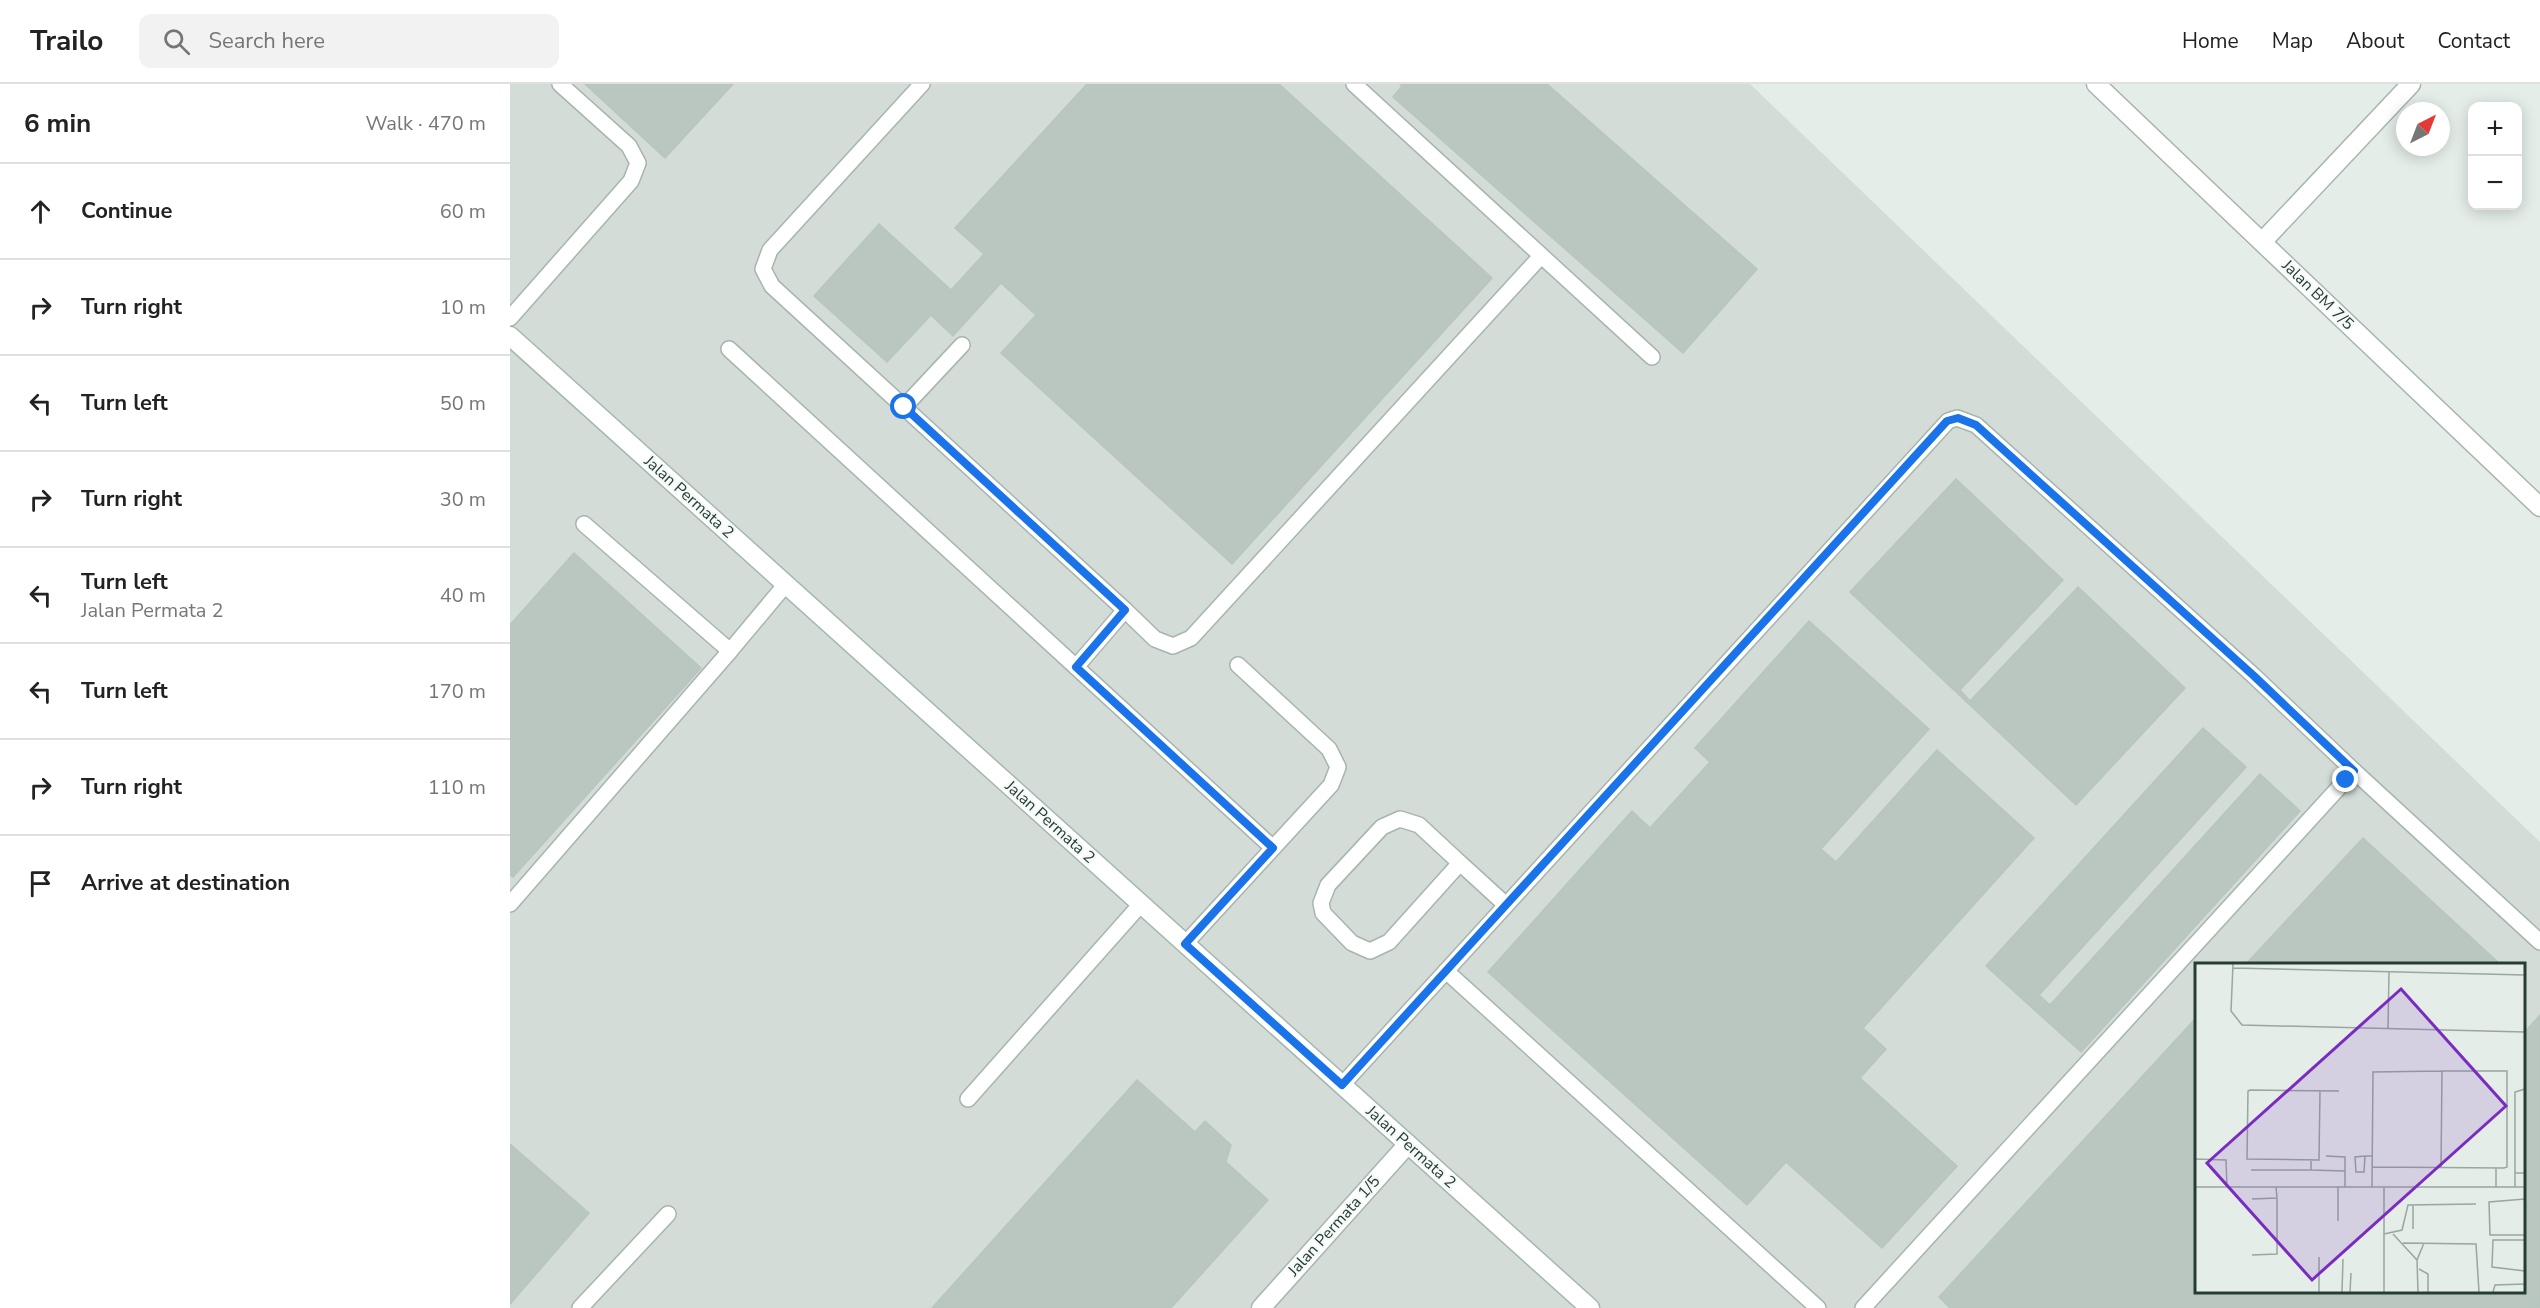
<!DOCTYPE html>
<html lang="en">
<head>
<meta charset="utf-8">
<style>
	:root { --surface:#fff; --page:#f2f2f2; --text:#222; --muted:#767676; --line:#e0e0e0 }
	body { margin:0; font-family:"Nunito Sans",sans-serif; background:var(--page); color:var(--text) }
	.controls { position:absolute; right:18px; top:18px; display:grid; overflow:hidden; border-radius:12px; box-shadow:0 3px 15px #0003 }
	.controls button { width:54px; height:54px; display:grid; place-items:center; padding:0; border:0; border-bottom:2px solid var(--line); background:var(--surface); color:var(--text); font:30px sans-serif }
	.compass { position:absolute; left:1886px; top:18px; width:54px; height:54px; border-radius:50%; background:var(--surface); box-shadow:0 3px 15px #0003; rotate:42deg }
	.stop { position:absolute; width:18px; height:18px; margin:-14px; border:4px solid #1a73e8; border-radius:50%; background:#fff }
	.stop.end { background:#1a73e8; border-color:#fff; box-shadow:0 2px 6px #0008 }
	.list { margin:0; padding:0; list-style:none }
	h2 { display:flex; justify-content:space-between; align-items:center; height:78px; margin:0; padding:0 24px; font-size:26px }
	h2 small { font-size:20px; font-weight:400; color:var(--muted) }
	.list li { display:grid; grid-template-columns:39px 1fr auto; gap:18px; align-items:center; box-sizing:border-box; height:96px; padding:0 24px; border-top:2px solid var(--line) }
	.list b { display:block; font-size:22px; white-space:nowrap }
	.list p { margin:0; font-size:20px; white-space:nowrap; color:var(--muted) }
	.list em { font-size:20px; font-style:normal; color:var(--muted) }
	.icon { flex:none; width:33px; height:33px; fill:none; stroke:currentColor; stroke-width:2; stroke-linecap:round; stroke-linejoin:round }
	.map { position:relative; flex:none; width:2030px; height:1224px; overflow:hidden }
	header { display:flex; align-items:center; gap:36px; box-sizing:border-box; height:84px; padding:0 30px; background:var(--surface); border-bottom:2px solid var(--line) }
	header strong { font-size:28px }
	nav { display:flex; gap:33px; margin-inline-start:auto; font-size:21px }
	.search { width:420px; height:54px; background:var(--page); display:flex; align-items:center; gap:15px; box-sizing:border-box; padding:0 21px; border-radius:12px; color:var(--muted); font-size:22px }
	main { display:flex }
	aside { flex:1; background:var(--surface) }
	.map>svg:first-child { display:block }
</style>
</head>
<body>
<header>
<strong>Trailo</strong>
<div class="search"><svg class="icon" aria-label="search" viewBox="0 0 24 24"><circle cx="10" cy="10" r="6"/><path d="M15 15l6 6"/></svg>Search here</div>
<nav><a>Home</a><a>Map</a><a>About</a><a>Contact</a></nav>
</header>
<main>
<aside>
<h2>6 min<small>Walk · 470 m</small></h2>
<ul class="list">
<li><svg class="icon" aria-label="ahead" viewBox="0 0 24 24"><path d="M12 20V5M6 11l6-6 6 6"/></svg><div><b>Continue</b></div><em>60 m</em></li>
<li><svg class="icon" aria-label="right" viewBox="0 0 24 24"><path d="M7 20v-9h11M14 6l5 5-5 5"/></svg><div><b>Turn right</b></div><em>10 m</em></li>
<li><svg class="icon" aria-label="left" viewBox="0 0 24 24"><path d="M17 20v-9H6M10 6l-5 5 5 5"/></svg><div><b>Turn left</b></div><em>50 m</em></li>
<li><svg class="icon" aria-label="right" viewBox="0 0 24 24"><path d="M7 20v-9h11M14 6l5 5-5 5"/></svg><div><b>Turn right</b></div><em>30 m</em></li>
<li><svg class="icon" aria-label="left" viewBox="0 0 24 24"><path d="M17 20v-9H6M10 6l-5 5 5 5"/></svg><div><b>Turn left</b><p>Jalan Permata 2</p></div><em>40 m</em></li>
<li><svg class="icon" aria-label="left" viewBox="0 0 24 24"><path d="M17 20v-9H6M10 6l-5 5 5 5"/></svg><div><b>Turn left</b></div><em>170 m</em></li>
<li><svg class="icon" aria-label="right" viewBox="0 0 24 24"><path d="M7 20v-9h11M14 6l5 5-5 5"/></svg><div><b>Turn right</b></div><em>110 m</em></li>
<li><svg class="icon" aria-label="arrive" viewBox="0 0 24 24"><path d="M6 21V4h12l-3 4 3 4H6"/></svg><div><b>Arrive at destination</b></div></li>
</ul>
</aside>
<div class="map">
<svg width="2030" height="1224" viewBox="0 0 2030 1224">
	<rect width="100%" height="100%" fill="#e4ede8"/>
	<path fill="#d3dcd7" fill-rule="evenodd" d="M0,0H1240L2030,758V1224H0ZM1686,880H2014V1208H1686Z"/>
	<g fill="#bac7c1" stroke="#b7c6be" stroke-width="1.5">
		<path d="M75,0H223L155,74Z"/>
		<path d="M577,0H769L982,194L722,480L491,269L526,231L491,199L443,252L421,231L377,278L304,212L369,140L441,206L474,170L445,144Z"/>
		<path d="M890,0H1037L1247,185L1173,269L883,13L892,2Z"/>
		<path d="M1446,395L1553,496L1450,606L1460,617L1568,503L1675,604L1566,721L1340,508Z"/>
		<path d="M64,469L191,584L3,793L0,791V541Z"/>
		<path d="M1299,537L1419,645L1311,765L1326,778L1427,666L1524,754L1353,944L1376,965L1350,994L1447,1082L1372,1164L1276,1078L1237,1121L978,888L1122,727L1140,744L1200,678L1185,664Z"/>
		<path d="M1693,644L1736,683L1529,911L1540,921L1750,690L1790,727L1571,968L1476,882Z"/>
		<path d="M1853,754L1990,880H1736Z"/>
		<path d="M2030,931V1224H1440L1429,1213L1686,934V1208H2014V949Z"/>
		<path d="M627,996L685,1048L695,1037L721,1061L716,1078L758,1116L661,1224H422Z"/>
		<path d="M0,1060L79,1129L0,1220Z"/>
	</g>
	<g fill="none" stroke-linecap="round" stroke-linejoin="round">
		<defs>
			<g id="lane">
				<path d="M412,0L260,166L253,185L262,202L615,526L645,555L663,562L681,554L1031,172"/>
				<path d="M844,0L1142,273"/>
				<path d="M0,234L121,97L128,79L119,62L50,0"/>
				<path d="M219,265L566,583"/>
				<path d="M394,323L452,261"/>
				<path d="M74,440L220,567L276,500"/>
				<path d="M615,526L566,583L763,764"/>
				<path d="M950,779L909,741L890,735L872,743L818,801L811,819L813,829L842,859L860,867L879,858L950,779L996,821"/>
				<path d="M0,820L220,567"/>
				<path d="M675,860L821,701L828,683L819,665L728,581"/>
				<path d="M936,887L1308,1224"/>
				<path d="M832,1001L1438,337L1447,334L1466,341L1744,592L1844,687"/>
				<path d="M458,1015L631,820"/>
				<path d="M70,1224L158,1130"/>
				<path d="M1353,1224L1844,687L2030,858"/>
			</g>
			<g id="street">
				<path d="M1586,0L2030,423"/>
				<path d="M1752,158L1901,0"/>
				<path d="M751,1224L898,1060"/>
			</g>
			<path id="secondary" d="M0,252L1080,1224"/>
		</defs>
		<use href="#lane" stroke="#a7b5ae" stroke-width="18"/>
		<use href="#street" stroke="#a7b5ae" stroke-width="21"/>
		<use href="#secondary" stroke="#a4b8af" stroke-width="21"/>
		<use href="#lane" stroke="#fff" stroke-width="15"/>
		<use href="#street" stroke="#fff" stroke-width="18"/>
		<use href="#secondary" stroke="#fff" stroke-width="18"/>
	</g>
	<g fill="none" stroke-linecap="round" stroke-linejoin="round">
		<path stroke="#1a73e8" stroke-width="8" d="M394,323L615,526L566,583L763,764L675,860L832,1001L1437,337L1448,334L1466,341L1744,592L1844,687L1836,696"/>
	</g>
	<g text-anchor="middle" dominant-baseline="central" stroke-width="4.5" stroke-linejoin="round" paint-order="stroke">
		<g font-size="16" fill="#253d34" stroke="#f5f9f7">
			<text transform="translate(1808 211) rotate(44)">Jalan BM 7/5</text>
			<text transform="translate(179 413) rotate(42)">Jalan Permata 2</text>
			<text transform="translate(540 738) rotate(42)">Jalan Permata 2</text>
			<text transform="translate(901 1063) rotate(42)">Jalan Permata 2</text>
			<text transform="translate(824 1142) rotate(-48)">Jalan Permata 1/5</text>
		</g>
	</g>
	<g transform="translate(1685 879)">
		<rect width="330" height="330" fill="#e4ede8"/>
		<path fill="none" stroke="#98a7a0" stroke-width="1.5" d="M38,1L36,48L47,62L330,69M38,5L330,12M193,65L194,9M125,128L124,197L52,196L53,128L55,127L144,128M131,193L150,194V224M170,193L160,194L161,209H169L170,193H178M0,196L31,197L32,224M116,198V207L150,208M177,204L309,205L312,204V108H247L246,205M56,207H116M320,210V129L330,126M0,224H330M143,224V258M177,224L178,109L247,108M189,224V329M301,224V205M320,224V210H330M57,236L82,235L81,224M330,236L294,239L295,272H330M218,242V266M189,271L207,267L213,242L281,241M198,271L222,297M330,277H298L297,304L330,308M208,280L281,281L284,329M57,292L82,291V235M224,306L233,311V329M124,329V294M147,329L148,296M155,329L156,310M223,329L222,297L229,280M298,329L300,322L330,321"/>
		<path fill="#7b2cbf" fill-opacity="0.15" stroke="#7b2cbf" stroke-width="3" d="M206,26L311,143L117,317L12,200Z"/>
		<rect width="330" height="330" fill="none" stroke="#253d34" stroke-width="3"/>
	</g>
</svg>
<div class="controls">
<button>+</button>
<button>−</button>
</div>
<svg class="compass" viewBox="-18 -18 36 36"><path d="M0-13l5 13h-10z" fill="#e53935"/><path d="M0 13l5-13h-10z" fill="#767676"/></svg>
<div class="stop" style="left:394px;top:323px"></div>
<div class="stop end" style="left:1836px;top:696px"></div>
</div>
</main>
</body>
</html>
